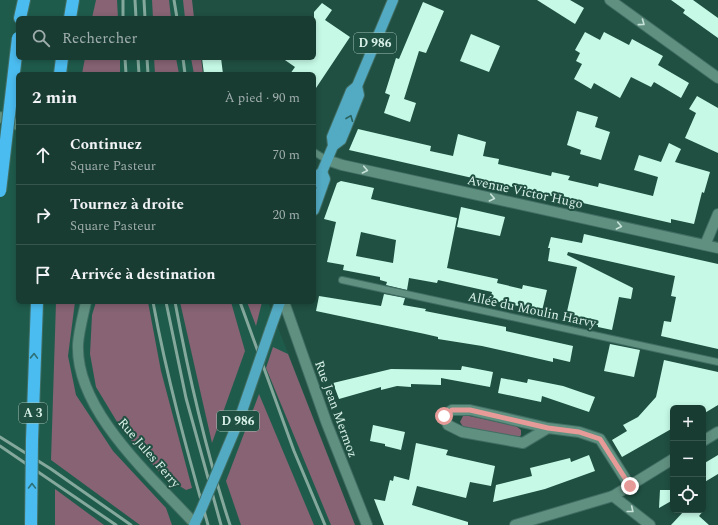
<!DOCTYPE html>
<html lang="fr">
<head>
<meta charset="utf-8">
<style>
	:root { --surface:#183c32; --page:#21433a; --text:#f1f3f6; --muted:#9fadac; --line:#36564d }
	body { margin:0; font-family:Spectral,serif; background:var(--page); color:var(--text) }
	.controls { position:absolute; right:12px; bottom:12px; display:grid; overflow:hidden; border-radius:6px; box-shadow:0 2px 6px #0003 }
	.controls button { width:36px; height:36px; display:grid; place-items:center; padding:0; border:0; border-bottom:1px solid var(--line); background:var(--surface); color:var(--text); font:20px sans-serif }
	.stop { position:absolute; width:12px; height:12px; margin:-9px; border:3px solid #e69b98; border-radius:50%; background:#fff }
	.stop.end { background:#e69b98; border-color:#fff; box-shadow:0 1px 4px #0008 }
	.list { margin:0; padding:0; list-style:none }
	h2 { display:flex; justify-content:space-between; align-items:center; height:52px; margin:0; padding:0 16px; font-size:17px }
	h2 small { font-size:13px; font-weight:400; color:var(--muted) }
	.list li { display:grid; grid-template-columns:26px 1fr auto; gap:12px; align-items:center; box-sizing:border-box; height:60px; padding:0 16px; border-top:1px solid var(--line) }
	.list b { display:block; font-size:15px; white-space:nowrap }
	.list p { margin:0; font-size:13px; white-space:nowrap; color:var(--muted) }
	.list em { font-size:13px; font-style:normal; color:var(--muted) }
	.icon { flex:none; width:22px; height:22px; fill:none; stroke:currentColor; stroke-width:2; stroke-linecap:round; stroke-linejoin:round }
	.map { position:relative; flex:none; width:718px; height:525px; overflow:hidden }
	.search { position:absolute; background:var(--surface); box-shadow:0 2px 6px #0003; left:16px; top:16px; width:300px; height:44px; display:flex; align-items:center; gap:10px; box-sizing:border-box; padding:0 14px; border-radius:6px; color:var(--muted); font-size:15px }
	.panel { position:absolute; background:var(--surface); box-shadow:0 2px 6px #0003; left:16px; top:72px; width:300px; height:232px; border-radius:6px }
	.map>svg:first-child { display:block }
</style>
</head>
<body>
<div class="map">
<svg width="718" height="525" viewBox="0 0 718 525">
	<rect width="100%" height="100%" fill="#205042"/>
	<path fill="#1f5b4b" d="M0,0H192L194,18H18V58H201L203,74H18V302H268L355,525H0Z"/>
	<g fill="#876373">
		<path d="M96,0H117L118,18H92Z"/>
		<path d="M152,0H169L171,18H153Z"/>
		<path d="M183,0H192L194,18H185Z"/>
		<path d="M85,58H120V74H82Z"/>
		<path d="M154,58H176L179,74H155Z"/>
		<path d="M191,58H201L203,74H194Z"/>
		<path d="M56,302H75L68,356L76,395L113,451L166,508L172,525H140L51,460Z"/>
		<path d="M96,302H148L161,371L192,488L186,490L162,475L122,430L96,387L90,354L92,315Z"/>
		<path d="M180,302H231L245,351L212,443Z"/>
		<path d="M247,302H262L256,326Z"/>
		<path d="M273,347L288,354L355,525H331L266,368Z"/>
		<path d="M259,394L314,525H241L226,481Z"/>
		<path d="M463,416H469L516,426L521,430V435L518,438L464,428L460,422Z"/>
		<path d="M55,489L104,525H55Z"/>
	</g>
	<g fill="#c6fae7" fill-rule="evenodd">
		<path d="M537,0H570L584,8L575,24Z"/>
		<path d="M671,0H693L718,18V38L683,13L685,10Z"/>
		<path d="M423,2L444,11L426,53L419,51L404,99L416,103L410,122L384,113L390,95L385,93L396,58L399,59Z"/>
		<path d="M322,3L332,10L325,20L350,37L314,91V74H290L295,67L282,58H314V12Z"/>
		<path d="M585,32L600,40L604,32L629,45L632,39L663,56L658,65L689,83L681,98L654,82L651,87L631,77L620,98L594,83L591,89L574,79L582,64L576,61L580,53L575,50Z"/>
		<path d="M471,34L500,46L489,72L460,61Z"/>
		<path d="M202,58H221L223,74H204Z"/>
		<path d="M697,96L718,108V153L685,138L696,113L689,109Z"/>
		<path d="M577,111L598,117L595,127L610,132L601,160L580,154L581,150L567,145Z"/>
		<path d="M358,129L431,146L430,151L453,156L458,134L486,142L483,156L499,159L498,164L551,176L552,172L570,176L568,180L598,187L599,183L653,196L658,177L634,170L639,155L661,162L669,143L681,149L675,162L710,172L704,193L702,192L694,224L671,219V223L349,150Z"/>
		<path d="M341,181L374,188L371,199L457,218L447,268L498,279L497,283L522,289L523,285L547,290L542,311L490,300L492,292L438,280L437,283L409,278L407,290L386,285L387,282L380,280V277L343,270L344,265L327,262L336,222L324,219L337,183ZM361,232L396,240L393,263L356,256Z"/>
		<path d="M461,207L505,217L500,236L457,227Z"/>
		<path d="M584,234L718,264V349L661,336L664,321L671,322L676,297L671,296L675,276L568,252L567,255L633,288L631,299L619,297L612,330L598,327V325L566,316L577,267L548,261L550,248H548L551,237L582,243Z"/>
		<path d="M384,294L405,298L403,305L426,309L425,311L506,327V331L573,346L570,362L553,358V362L482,346L438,339V337L425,334L316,311L319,296L381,306Z"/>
		<path d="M610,344L640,350L634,377L604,371Z"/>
		<path d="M664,360L718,372V405L703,414V408H673V428L622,457L612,440L627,431L623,425L638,417L656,397Z"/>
		<path d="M462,366L493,372L490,387L441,378V385L411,384V387L397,386L381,390V387L339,399L333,383L391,369L461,370Z"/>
		<path d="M501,378L527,383L528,379L563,386L595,397L589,412L542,396L541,402L498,393Z"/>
		<path d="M373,425L405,432L401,450L385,446V444L370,441Z"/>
		<path d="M416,443L448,450L446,455L495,466L491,486L470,482L466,498L417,486L412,505L468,522V525H384L374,499L385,501L390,480L393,481L394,476L409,480Z"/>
		<path d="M589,455L595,471L545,489L493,502L496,485L532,476L530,468L570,458L571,462Z"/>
		<path d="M718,455V474L703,483V464Z"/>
		<path d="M660,490H673V500L659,508Z"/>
		<path d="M685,510H704L699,516L709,525H671Z"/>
	</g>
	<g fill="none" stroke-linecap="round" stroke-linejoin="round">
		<defs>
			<g id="service">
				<path d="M314,152L327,160"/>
				<path d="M342,280L718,362"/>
			</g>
			<g id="minor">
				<path d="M610,0L718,78"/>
				<path d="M327,160L342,165L718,248"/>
				<path d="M705,245L718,214"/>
				<path d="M284,302L327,424L367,525"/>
				<path d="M548,428L523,443L462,432L448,425L444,416L452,410H470L548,428L579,432L600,439L630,486"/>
				<path d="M703,441L718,432"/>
				<path d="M613,496L650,525"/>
				<path d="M515,525L613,496L673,459"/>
			</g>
			<g id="tertiary">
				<path d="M0,117L18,125"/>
				<path d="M86,302C83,316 79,330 78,344C75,411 153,478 195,524"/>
			</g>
			<g id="primary">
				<path d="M333,146L341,140L346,128L359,95L357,86"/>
				<path d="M314,183L317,176L322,172L333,146L332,137L351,91L357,86L393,0"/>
				<path d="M314,210L325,179L322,172"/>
				<path d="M270,330L280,302"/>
				<path d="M194,525L201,510"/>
			</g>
			<g id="motorway">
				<path d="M20,18L24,0"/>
				<path d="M70,18L73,0"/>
				<path d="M60,74L62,58"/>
			</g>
		</defs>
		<use href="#service" stroke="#416e63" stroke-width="8"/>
		<use href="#minor" stroke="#416e63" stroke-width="12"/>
		<use href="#tertiary" stroke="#416e63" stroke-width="12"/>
		<use href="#primary" stroke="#416e63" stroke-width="12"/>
		<use href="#motorway" stroke="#416e63" stroke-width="14"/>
		<use href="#service" stroke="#609080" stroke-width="6"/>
		<use href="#minor" stroke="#609080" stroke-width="10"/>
		<use href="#tertiary" stroke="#609080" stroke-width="10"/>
		<use href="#primary" stroke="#53aac3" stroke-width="10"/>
		<use href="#motorway" stroke="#4bbcef" stroke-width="12"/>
		<g stroke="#84a89c" stroke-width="3">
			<path d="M123,0V18"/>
			<path d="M135,0L136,18"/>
			<path d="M144,0L145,18"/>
			<path d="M174,0L177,18"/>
			<path d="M125,58L126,74"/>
			<path d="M138,58L139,74"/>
			<path d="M147,58L148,74"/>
			<path d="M183,58L185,74"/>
			<path d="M153,302C167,378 187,451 208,525"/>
			<path d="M166,302L186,398L221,525"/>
			<path d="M175,302C189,377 206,452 230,525"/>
			<path d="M240,302L294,451L325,525"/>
			<path d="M0,437L51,469L131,525"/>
			<path d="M0,446L116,525"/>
		</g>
		<defs>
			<path id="primary-bridge" d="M201,510L239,420L270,330"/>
			<g id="motorway-bridge">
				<path d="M0,191L18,38"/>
				<path d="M31,525L32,440L37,302"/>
			</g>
		</defs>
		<use href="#primary-bridge" stroke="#416e63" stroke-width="12" stroke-linecap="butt"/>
		<use href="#motorway-bridge" stroke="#416e63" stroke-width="14" stroke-linecap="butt"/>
		<use href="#primary-bridge" stroke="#53aac3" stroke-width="10"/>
		<use href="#motorway-bridge" stroke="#4bbcef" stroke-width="12"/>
	</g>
	<defs><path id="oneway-chevron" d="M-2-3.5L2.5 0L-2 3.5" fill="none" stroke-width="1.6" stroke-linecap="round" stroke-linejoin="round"/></defs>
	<g stroke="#c7e3d9">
		<use href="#oneway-chevron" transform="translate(642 23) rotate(36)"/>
		<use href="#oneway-chevron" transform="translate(365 170) rotate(12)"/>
		<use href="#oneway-chevron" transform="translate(492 198) rotate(12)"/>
		<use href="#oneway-chevron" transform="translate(619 226) rotate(12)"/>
		<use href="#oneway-chevron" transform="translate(631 510) rotate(39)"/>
	</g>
	<use stroke="#2a625c" href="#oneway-chevron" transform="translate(350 118) rotate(-68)"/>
	<g stroke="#2d7076">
		<use href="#oneway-chevron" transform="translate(34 356) rotate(-88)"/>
		<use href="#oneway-chevron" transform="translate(32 486) rotate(-90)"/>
	</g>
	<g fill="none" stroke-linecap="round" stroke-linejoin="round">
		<path stroke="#e69b98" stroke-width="5" d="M444,416L452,410H470L548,428L579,432L600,439L630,486"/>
	</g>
	<g text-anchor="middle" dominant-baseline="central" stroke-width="4" stroke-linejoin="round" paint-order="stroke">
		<g fill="#205042" stroke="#a2c1b7" stroke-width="1">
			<rect x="354" y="33" width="42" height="20" rx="3"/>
			<rect x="19" y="403" width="28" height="20" rx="3"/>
			<rect x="217" y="411" width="42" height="20" rx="3"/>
		</g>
		<g font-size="12" font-weight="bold" fill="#d9f2e9">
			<text x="375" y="43">D 986</text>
			<text x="33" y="413">A 3</text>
			<text x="238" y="421">D 986</text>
		</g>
		<g font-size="13" fill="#d9f2e9" stroke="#205042">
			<text transform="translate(525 192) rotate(12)">Avenue Victor Hugo</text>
			<text transform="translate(532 310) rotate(12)">Allée du Moulin Harvy</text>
			<text transform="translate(336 409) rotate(70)">Rue Jean Mermoz</text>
			<text transform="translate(149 453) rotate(49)">Rue Jules Ferry</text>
		</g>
	</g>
</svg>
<div class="controls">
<button>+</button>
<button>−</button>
<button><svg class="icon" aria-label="locate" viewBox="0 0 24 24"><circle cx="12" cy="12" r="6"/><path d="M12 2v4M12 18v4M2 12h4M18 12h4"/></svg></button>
</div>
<div class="stop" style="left:444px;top:416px"></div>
<div class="stop end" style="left:630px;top:486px"></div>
<div class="search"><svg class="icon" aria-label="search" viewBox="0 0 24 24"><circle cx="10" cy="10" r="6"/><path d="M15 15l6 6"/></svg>Rechercher</div>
<section class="panel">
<h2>2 min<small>À pied · 90 m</small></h2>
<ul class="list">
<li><svg class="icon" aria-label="ahead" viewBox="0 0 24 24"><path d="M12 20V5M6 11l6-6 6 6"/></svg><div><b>Continuez</b><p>Square Pasteur</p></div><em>70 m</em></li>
<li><svg class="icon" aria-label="right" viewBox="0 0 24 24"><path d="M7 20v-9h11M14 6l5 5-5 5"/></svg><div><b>Tournez à droite</b><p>Square Pasteur</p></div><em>20 m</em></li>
<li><svg class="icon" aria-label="arrive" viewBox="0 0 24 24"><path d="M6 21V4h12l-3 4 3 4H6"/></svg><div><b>Arrivée à destination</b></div></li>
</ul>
</section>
</div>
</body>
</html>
